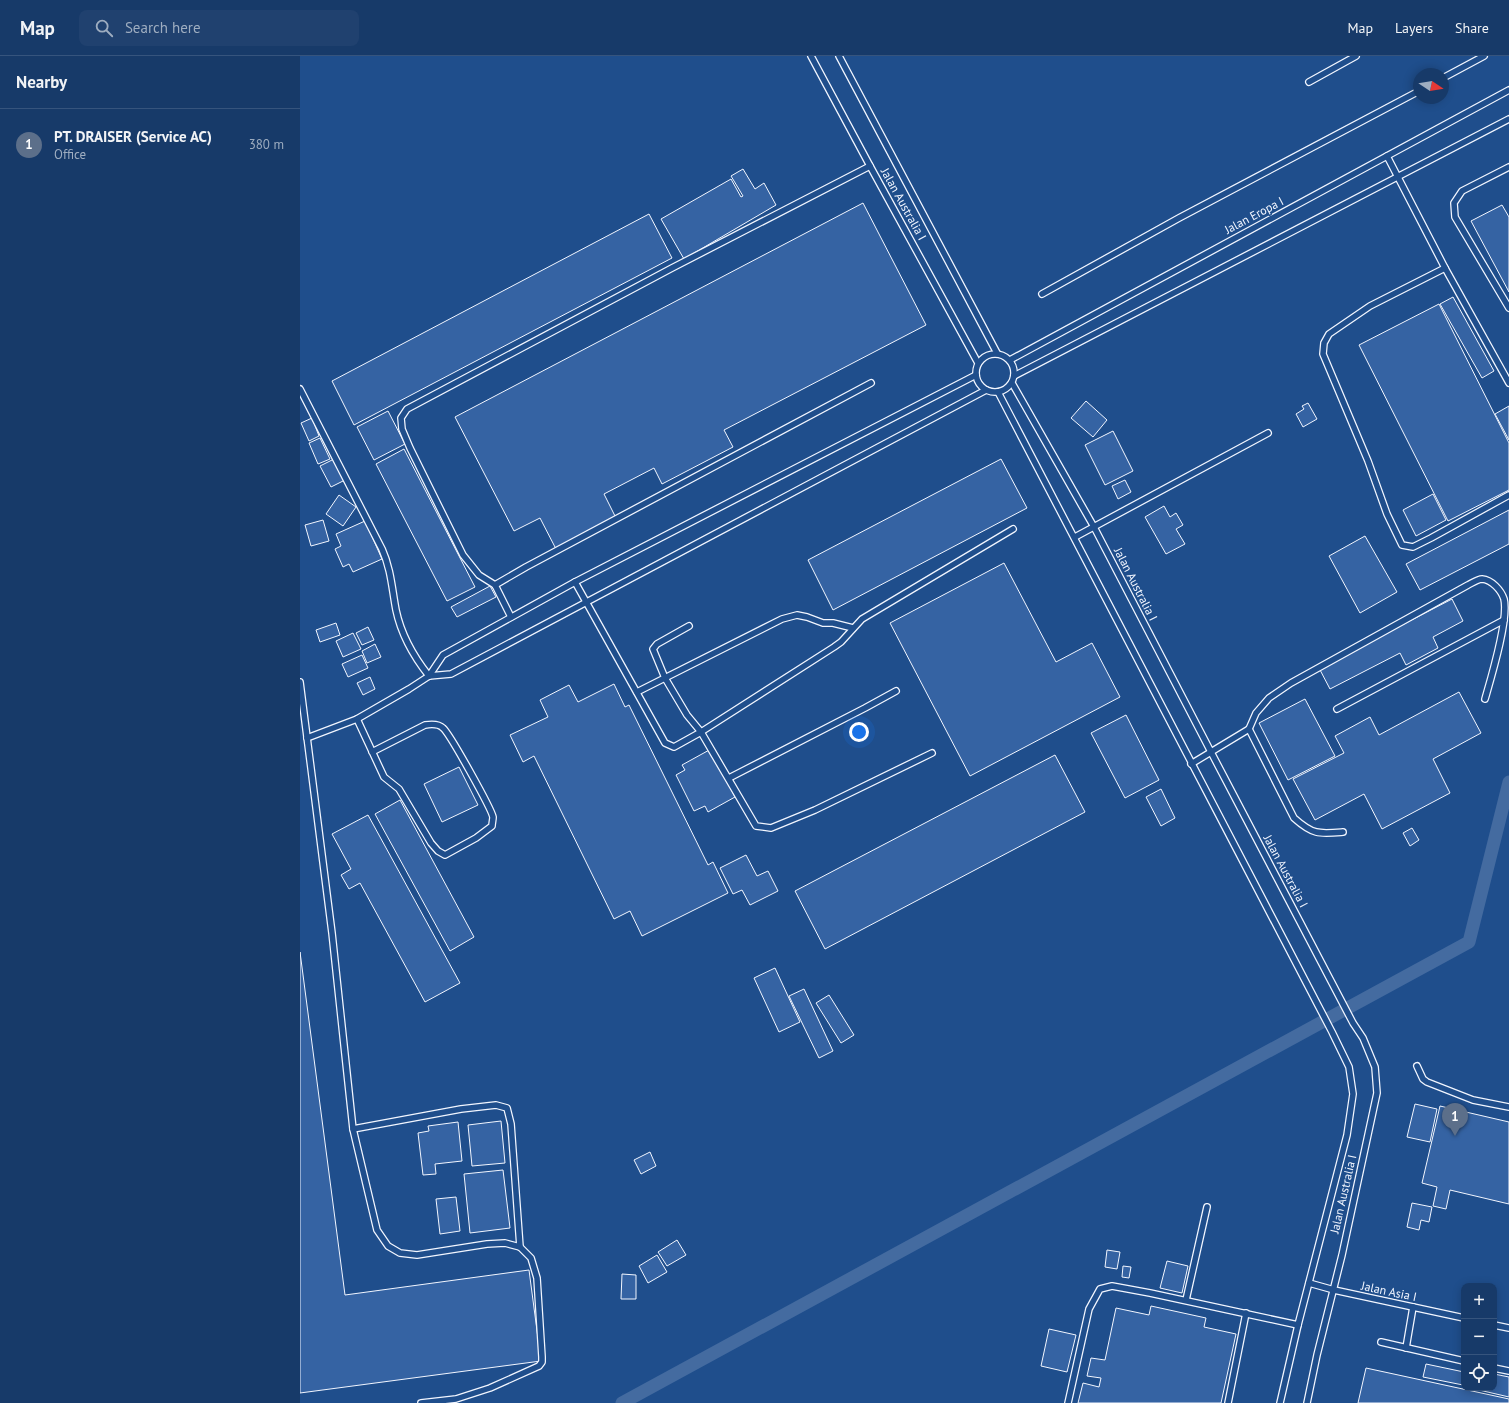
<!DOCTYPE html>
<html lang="en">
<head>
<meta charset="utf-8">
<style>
	:root { --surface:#173a69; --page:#20416f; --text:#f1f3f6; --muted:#9eadc0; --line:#36547d; --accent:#ffb74d }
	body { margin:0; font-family:"PT Sans",sans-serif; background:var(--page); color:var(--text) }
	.controls { position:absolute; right:12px; bottom:12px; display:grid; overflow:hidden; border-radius:8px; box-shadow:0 2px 10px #0003 }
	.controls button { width:36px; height:36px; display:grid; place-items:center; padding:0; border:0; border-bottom:1px solid var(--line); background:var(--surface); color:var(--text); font:20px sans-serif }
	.compass { position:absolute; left:1113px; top:12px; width:36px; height:36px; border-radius:50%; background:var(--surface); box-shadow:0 2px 10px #0003; rotate:102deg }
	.you { position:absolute; left:559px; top:676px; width:14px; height:14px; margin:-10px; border:3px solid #fff; border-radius:50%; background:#1a73e8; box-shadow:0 0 0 6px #1a73e833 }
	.badge { display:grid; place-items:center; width:26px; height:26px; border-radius:50%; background:var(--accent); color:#fff; font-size:13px; font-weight:700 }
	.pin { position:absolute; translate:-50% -33px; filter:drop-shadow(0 1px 2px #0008) }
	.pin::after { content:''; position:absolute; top:21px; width:14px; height:12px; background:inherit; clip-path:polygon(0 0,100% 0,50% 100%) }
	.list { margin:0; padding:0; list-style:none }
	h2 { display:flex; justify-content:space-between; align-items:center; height:52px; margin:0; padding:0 16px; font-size:17px }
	h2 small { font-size:13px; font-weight:400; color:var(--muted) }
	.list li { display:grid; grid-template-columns:26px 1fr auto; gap:12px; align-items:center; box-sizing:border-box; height:72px; padding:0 16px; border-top:1px solid var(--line) }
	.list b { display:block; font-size:15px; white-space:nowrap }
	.list p { margin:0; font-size:13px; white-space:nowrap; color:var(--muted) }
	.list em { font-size:13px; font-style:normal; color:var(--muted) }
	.icon { flex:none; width:22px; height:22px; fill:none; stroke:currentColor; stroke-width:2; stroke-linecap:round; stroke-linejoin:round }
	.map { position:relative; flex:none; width:1209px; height:1347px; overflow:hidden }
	header { display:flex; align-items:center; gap:24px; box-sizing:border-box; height:56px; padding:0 20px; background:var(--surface); border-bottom:1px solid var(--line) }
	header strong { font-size:19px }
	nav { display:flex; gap:22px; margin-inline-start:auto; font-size:14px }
	.search { width:280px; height:36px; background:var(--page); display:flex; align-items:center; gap:10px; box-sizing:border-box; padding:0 14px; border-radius:8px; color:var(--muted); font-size:15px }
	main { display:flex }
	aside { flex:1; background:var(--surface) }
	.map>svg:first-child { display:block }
</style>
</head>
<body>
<header>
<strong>Map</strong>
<div class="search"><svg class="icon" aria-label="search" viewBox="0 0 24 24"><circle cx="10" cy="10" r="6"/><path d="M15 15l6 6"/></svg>Search here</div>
<nav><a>Map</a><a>Layers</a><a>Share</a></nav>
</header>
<main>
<aside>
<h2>Nearby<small></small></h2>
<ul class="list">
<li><span class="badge" style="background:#5c6f8a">1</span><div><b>PT. DRAISER (Service AC)</b><p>Office</p></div><em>380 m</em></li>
</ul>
</aside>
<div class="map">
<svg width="1209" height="1347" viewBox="0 0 1209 1347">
	<rect width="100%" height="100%" fill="#1f4e8c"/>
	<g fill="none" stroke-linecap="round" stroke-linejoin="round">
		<path stroke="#446ba0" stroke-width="13" d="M322,1347L1169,886L1209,726"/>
	</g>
	<g fill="#3563a3" stroke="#f2f6ff">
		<path d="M443,113L455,133L464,127L476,149L384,203L361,163L431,123L441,141L443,140L431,120Z"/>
		<path d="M563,147L626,269L424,374L433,391L362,428L354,412L304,438L316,462L256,493L240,462L214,475L155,361Z"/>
		<path d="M1202,149L1209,161V236L1171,165Z"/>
		<path d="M349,158L372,202L54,369L32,325Z"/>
		<path d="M1153,241L1194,315L1182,322L1140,248Z"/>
		<path d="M1139,248L1209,387V434L1148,465L1059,289Z"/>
		<path d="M786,345L807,364L793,381L771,362Z"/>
		<path d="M1008,347L1017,363L1003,371L996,358L1004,353L1002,350Z"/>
		<path d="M1209,350V384L1195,358Z"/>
		<path d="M88,355L105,388L74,404L57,371Z"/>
		<path d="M12,362L19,380L9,385L1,367Z"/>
		<path d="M813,375L833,415L805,429L785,389Z"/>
		<path d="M20,382L30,403L18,408L9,387Z"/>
		<path d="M104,393L175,531L147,545L76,408Z"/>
		<path d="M34,403L45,424L31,431L20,410Z"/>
		<path d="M701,403L727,452L533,554L508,504Z"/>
		<path d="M825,424L831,436L818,443L812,430Z"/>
		<path d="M1133,438L1146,464L1116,480L1103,454Z"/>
		<path d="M39,439L56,451L43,470L26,458Z"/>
		<path d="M864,450L870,461L876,457L883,469L876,473L885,488L866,498L845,461Z"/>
		<path d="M1209,454V488L1120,534L1106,508Z"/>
		<path d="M23,464L29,485L11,490L5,469Z"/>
		<path d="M65,465L82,503L53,516L49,508L43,511L35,493L41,490L36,478Z"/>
		<path d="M1065,480L1097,536L1060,557L1029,500Z"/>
		<path d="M704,507L756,606L792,587L820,641L670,720L590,567Z"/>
		<path d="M190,530L196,541L157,561L151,551Z"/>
		<path d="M1152,543L1163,565L1133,581L1138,592L1106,609L1100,597L1030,633L1019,612Z"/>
		<path d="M36,567L40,579L20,586L16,574Z"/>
		<path d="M68,571L74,584L62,589L56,577Z"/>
		<path d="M53,577L61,593L43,601L36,585Z"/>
		<path d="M75,588L81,601L67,607L62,595Z"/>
		<path d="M62,599L68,612L48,621L42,608Z"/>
		<path d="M70,621L75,633L63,639L57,627Z"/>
		<path d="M314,628L325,651L329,649L408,809L413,806L428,837L342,880L330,855L314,863L234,700L223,706L210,679L248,661L240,644L269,629L278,646Z"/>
		<path d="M1159,636L1181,677L1133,703L1150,737L1082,773L1064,738L1015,764L993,723L1044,697L1035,680L1070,661L1079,679Z"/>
		<path d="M1005,643L1035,700L988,724L959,667Z"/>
		<path d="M826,659L859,724L825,742L791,677Z"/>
		<path d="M411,693L435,741L408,756L405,750L394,755L376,719L385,714L382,709Z"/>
		<path d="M755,699L785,756L525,893L495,835Z"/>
		<path d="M159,711L178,749L142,766L124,728Z"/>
		<path d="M861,733L875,762L861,770L846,741Z"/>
		<path d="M100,744L174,881L150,895L75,758Z"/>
		<path d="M68,759L160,927L125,946L60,827L49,833L41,819L51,813L32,778Z"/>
		<path d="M1112,772L1119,784L1110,790L1103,777Z"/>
		<path d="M446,799L457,820L468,815L478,835L450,849L442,834L433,838L420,812Z"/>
		<path d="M0,896L45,1239L229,1214L241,1305L0,1337Z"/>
		<path d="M475,912L500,966L479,976L454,922Z"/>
		<path d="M504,933L533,995L519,1002L489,940Z"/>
		<path d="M529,939L554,979L541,987L516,947Z"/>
		<path d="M1115,1048L1137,1053L1130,1086L1107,1081Z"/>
		<path d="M1140,1050L1209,1066V1148L1150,1134L1146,1153L1133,1150L1137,1131L1122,1127Z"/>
		<path d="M201,1065L205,1107L172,1110L168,1069Z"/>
		<path d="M158,1066L162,1105L135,1108L136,1118L123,1119L118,1077L129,1075L128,1070Z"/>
		<path d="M350,1096L356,1110L341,1118L334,1104Z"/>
		<path d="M203,1114L210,1172L170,1177L164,1118Z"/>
		<path d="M156,1141L160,1175L140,1178L136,1143Z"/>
		<path d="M1112,1147L1132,1151L1129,1166L1121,1164L1119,1174L1107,1171Z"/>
		<path d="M377,1184L386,1199L367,1210L358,1196Z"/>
		<path d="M807,1194L820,1196L817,1213L805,1211Z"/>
		<path d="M357,1199L367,1216L348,1227L339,1210Z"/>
		<path d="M867,1205L888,1210L882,1237L860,1232Z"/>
		<path d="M823,1210L831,1211L829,1222L822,1221Z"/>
		<path d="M322,1218L336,1219V1243H321Z"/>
		<path d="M851,1250L906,1262L904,1271L936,1278L921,1347H778L783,1327L799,1331L801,1322L787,1320L791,1302L805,1304L816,1252L849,1259Z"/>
		<path d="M749,1273L776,1279L767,1316L741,1310Z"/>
		<path d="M1126,1308L1164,1316L1163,1329L1123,1321Z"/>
		<path d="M1066,1312L1209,1343V1347H1058Z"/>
		<path d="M1194,1318L1209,1321V1341L1179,1334L1180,1332H1194Z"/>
	</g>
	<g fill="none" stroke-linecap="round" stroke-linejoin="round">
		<defs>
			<g id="service">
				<path d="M511,0L570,110L678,307"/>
				<path d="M539,0L697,297"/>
				<path d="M1143,22L1184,0"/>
				<path d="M1009,26L1056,0"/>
				<path d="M1087,100L1145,212L1209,327"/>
				<path d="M1209,111L1162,135L1154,147L1155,161L1209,252"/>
				<path d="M1145,212L1070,250L1029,278L1024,287L1023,298L1068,405L1087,458L1102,489L1113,491L1131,482L1209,439"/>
				<path d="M742,238L879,162L1119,35"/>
				<circle cx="695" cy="317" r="19"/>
				<path d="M710,304L1209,34"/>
				<path d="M714,320L1209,63"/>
				<path d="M712,327L794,471L911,696L1053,967L1063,982L1075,1011L1077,1037L1042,1199L1017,1299L1007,1347"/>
				<path d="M0,333L82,493C91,513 92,533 96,554C101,578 114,601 129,620"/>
				<path d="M698,336C811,549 920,763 1032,976L1049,1011L1053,1038L1047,1079L998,1269L980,1347"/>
				<path d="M775,481L968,377"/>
				<path d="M275,526L365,687L374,691L401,676L534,591L541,586L562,563L713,473"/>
				<path d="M195,529L226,511L571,327"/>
				<path d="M211,561L195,529L179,519L163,499L110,392L102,373L101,362L107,353L372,212L570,110"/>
				<path d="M389,570L357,588L353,593L365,622L387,659L401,676L456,770L471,772L515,754L632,697"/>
				<path d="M129,620L151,618L686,334"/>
				<path d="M0,626L32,877L53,1073L77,1174L88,1190L100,1197L117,1199L187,1188L205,1187L220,1191L231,1202L237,1222L242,1301V1306L239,1310L190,1332L156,1343L121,1347"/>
				<path d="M337,636L482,563L497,559L507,561L523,567H533L553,572"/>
				<path d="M1037,653L1204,564"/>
				<path d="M57,663L84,721L99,733L131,787L138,795L145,799L176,782L192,770C192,767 193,764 193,761C191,752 150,678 143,672C139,668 131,668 125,669L72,696"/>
				<path d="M949,673L994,762C1013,779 1019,778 1043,776"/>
				<path d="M7,682L57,663L109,633L129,620L143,599L275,526L676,319"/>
				<path d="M891,708L949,673L956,657L969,642L991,627L1168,529C1172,527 1178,523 1182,523C1192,524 1201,534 1204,543C1209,563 1191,622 1185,643"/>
				<path d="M429,722L565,652L596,635"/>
				<path d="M1117,1010L1123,1023L1127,1026L1173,1044L1209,1051"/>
				<path d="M53,1073L161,1053L196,1049L207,1052L211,1068L220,1191"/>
				<path d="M1009,1227L1034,1234L1164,1262"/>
				<path d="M886,1244L907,1151"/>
				<path d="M1194,1269L1209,1272"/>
				<path d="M1081,1286L1164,1305"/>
				<path d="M1106,1292L1113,1251"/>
				<path d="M1194,1312L1209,1315"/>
				<path d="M768,1347L789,1253L800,1233L812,1230L850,1237L998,1269"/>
				<path d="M928,1347L946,1257"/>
			</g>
		</defs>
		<use href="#service" stroke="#f2f6ff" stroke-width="8"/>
		<use href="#service" stroke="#1f4e8c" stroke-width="5.5"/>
	</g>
	<g text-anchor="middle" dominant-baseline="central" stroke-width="3" stroke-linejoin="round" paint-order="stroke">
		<g font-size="12" fill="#f2f6ff" stroke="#1f4e8c">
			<text transform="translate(604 148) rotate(61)">Jalan Australia I</text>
			<text transform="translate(954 159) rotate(-28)">Jalan Eropa I</text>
			<text transform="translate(836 528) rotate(63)">Jalan Australia I</text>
			<text transform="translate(986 815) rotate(62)">Jalan Australia I</text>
			<text transform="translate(1043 1138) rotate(-77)">Jalan Australia I</text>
			<text transform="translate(1089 1235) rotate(12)">Jalan Asia I</text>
		</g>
	</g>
</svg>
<div class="controls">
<button>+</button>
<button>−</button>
<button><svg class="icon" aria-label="locate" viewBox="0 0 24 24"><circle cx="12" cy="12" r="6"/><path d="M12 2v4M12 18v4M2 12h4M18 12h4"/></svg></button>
</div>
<svg class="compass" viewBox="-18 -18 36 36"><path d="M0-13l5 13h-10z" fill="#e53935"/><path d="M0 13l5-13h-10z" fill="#9eadc0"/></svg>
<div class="you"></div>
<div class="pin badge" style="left:1155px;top:1080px;background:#5c6f8a">1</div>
</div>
</main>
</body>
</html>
